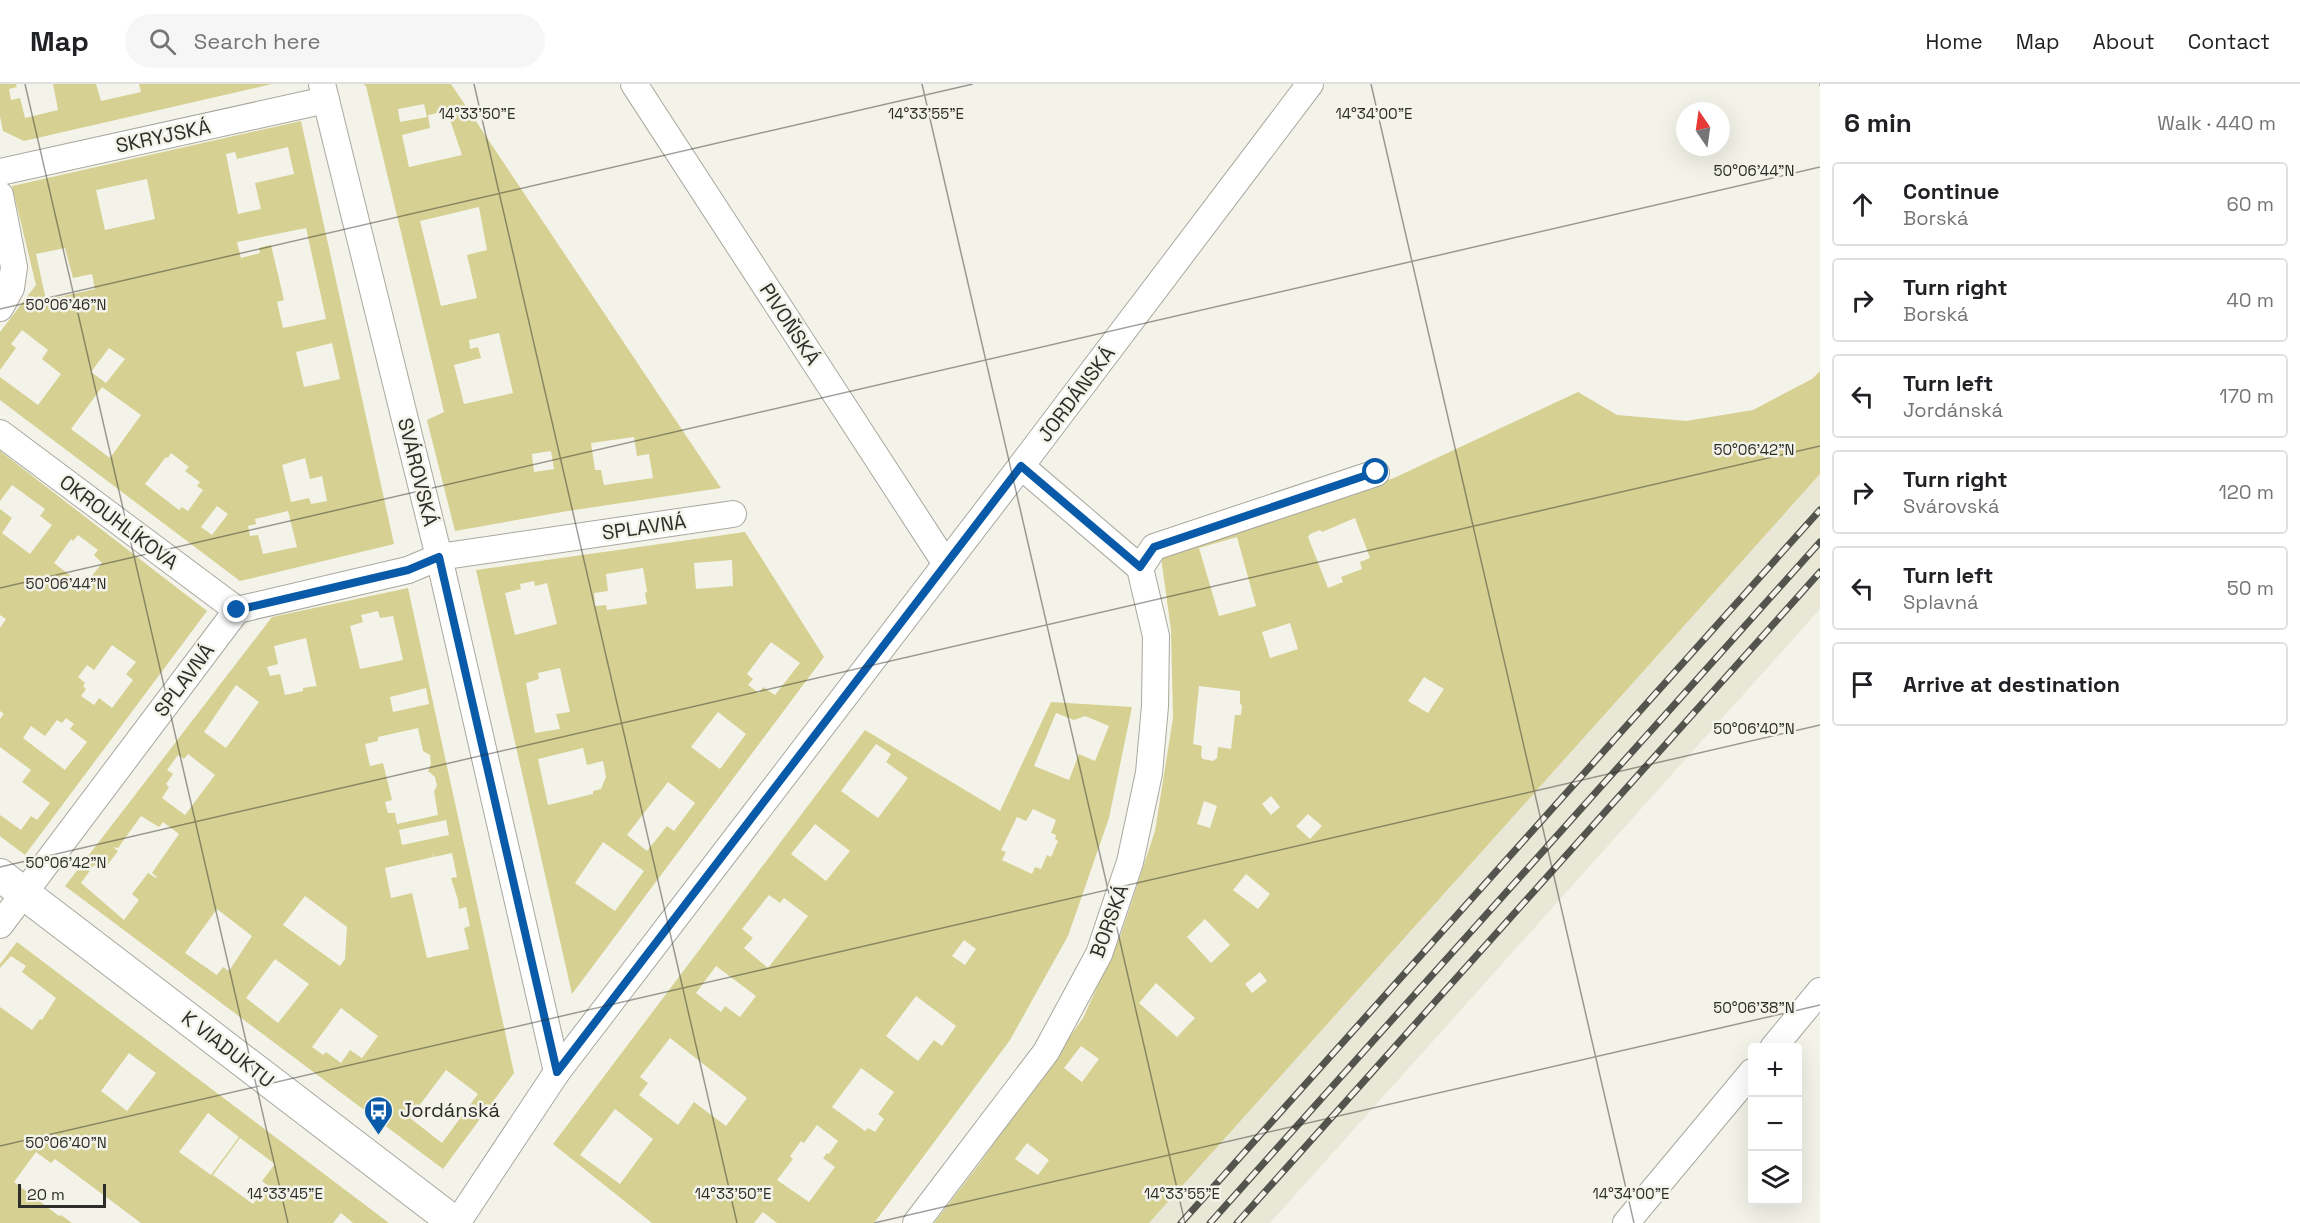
<!DOCTYPE html>
<html lang="en">
<head>
<meta charset="utf-8">
<style>
	:root { --surface:#fff; --page:#f6f6f6; --text:#202124; --muted:#757577; --line:#e0e0e0 }
	body { margin:0; font-family:"Space Grotesk",sans-serif; background:var(--page); color:var(--text) }
	.controls { position:absolute; right:18px; bottom:18px; display:grid; overflow:hidden; border-radius:6px; box-shadow:0 6px 24px #0002 }
	.controls button { width:54px; height:54px; display:grid; place-items:center; padding:0; border:0; border-bottom:2px solid var(--line); background:var(--surface); color:var(--text); font:30px sans-serif }
	.compass { position:absolute; left:1676px; top:18px; width:54px; height:54px; border-radius:50%; background:var(--surface); box-shadow:0 6px 24px #0002; rotate:347deg }
	.scale { position:absolute; left:18px; bottom:15px; width:88px; box-sizing:border-box; padding-left:6px; border:3px solid #2d2d29; border-top:0; font-size:16px; line-height:21px; white-space:nowrap; color:#2d2d29; -webkit-text-stroke:4px #f3f3e9; paint-order:stroke }
	.stop { position:absolute; width:18px; height:18px; margin:-14px; border:4px solid #095ba9; border-radius:50%; background:#fff }
	.stop.end { background:#095ba9; border-color:#fff; box-shadow:0 2px 6px #0008 }
	.list { margin:0; padding:0; list-style:none }
	h2 { display:flex; justify-content:space-between; align-items:center; height:78px; margin:0; padding:0 24px; font-size:26px }
	h2 small { font-size:20px; font-weight:400; color:var(--muted) }
	.list li { display:grid; grid-template-columns:39px 1fr auto; gap:18px; align-items:center; box-sizing:border-box; height:84px; margin:0 12px 12px; padding:0 12px; border:2px solid var(--line); border-radius:6px }
	.list b { display:block; font-size:22px; white-space:nowrap }
	.list p { margin:0; font-size:20px; white-space:nowrap; color:var(--muted) }
	.list em { font-size:20px; font-style:normal; color:var(--muted) }
	.icon { flex:none; width:33px; height:33px; fill:none; stroke:currentColor; stroke-width:2; stroke-linecap:round; stroke-linejoin:round }
	.map { position:relative; flex:none; width:1820px; height:1139px; overflow:hidden }
	header { display:flex; align-items:center; gap:36px; box-sizing:border-box; height:84px; padding:0 30px; background:var(--surface); border-bottom:2px solid var(--line) }
	header strong { font-size:28px }
	nav { display:flex; gap:33px; margin-inline-start:auto; font-size:21px }
	.search { width:420px; height:54px; background:var(--page); display:flex; align-items:center; gap:15px; box-sizing:border-box; padding:0 21px; border-radius:33px; color:var(--muted); font-size:22px }
	main { display:flex }
	aside { flex:1; background:var(--surface) }
	.map>svg:first-child { display:block }
</style>
</head>
<body>
<header>
<strong>Map</strong>
<div class="search"><svg class="icon" aria-label="search" viewBox="0 0 24 24"><circle cx="10" cy="10" r="6"/><path d="M15 15l6 6"/></svg>Search here</div>
<nav><a>Home</a><a>Map</a><a>About</a><a>Contact</a></nav>
</header>
<main>
<div class="map">
<svg width="1820" height="1139" viewBox="0 0 1820 1139">
	<rect width="100%" height="100%" fill="#f3f3e9"/>
	<path fill="#e9e7d6" d="M1820,390V525L1270,1139H1149Z"/>
	<g fill="#d6d192" fill-rule="evenodd">
		<path d="M0,0H16L17,3L9,5L11,16L20,14L25,34L58,26L53,0H96L101,17L141,8L139,0H272L24,57L3,47L0,32Z"/>
		<path d="M363,0H451L721,404L568,427L455,447L427,336L444,328L366,2ZM424,20L427,33L400,38L398,25ZM447,27L462,71L409,83L402,51L430,44L428,31ZM479,123L487,166L467,171L477,214L441,222L420,137ZM499,249L513,309L464,320L454,281L481,274L478,263L470,265L469,256ZM634,353L637,372L649,370L653,394L604,401L601,386H595L591,359ZM551,367L554,385L534,388L532,370Z"/>
		<path d="M301,37L394,460L240,497L0,316V293L38,321L61,290L42,275L48,266L22,246L11,260L16,264L0,286V248L36,201L12,102ZM288,63L294,90L255,99L261,125L238,130L226,70L235,68L237,75ZM147,95L155,135L105,146L96,106ZM306,144L326,235L283,244L277,218L284,216L271,161L259,164L260,169L241,174L237,158ZM65,164L73,194L92,190L95,205L46,216L36,170ZM332,259L340,295L304,303L296,268ZM109,264L125,275L106,299L91,288ZM102,303L141,331L110,374L71,345ZM171,369L189,383L185,387L200,398L197,402L203,406L188,427L182,423L179,426L145,400L166,373L168,374ZM305,374L310,395L322,392L327,417L311,420L309,414L291,418L282,381ZM217,422L228,430L212,451L201,443ZM288,427L297,463L263,470L258,451L250,452L248,442L256,440L255,435Z"/>
		<path d="M1820,287V390L1149,1139H934L980,1079L1083,934L1120,853L1155,747L1173,634L1171,546L1161,473L1394,394L1578,308L1617,331L1686,337L1753,326L1812,295ZM1355,434L1370,474L1360,478L1362,485L1341,493L1343,498L1328,504L1308,453L1310,450L1320,446L1322,448ZM1237,453L1256,522L1219,532L1199,464ZM1290,539L1298,565L1270,574L1262,548ZM1424,593L1444,605L1428,629L1408,617ZM1199,602L1240,607V620L1242,621L1241,631H1235L1231,665L1218,663L1217,674L1213,677L1203,675L1201,672L1202,662L1193,660ZM1271,712L1280,723L1271,731L1262,720ZM1204,717L1217,722L1210,744L1197,740ZM1308,730L1322,742L1310,755L1296,742ZM1246,790L1270,810L1258,825L1233,806ZM1205,835L1230,861L1211,879L1187,853ZM1260,888L1267,897L1252,909L1245,900ZM1156,899L1195,934L1177,953L1139,919ZM1081,962L1099,975L1082,998L1064,984ZM1027,1059L1049,1076L1038,1091L1015,1075Z"/>
		<path d="M0,367L207,527L25,771L0,752V731L21,746L31,732L37,736L50,719L22,698L31,686L0,663V635L4,630L0,627V544L6,535L0,531V425L12,434L2,449L30,470L52,441L40,432L45,425L12,401L0,417ZM78,451L98,466L94,471L102,479L84,502L54,479L71,455L73,457ZM112,561L136,578L126,590L133,596L112,624L99,614L94,621L81,612L86,605L83,602L85,599L78,593L87,581L94,586ZM66,634L74,640L70,645L87,658L65,686L23,654L31,642L45,652L57,636L62,639Z"/>
		<path d="M745,448L824,573L572,910L476,486ZM732,476L733,502L696,505L694,479ZM643,484L647,508L645,509L647,520L607,526L606,521L595,522L594,509L608,507L606,490ZM534,497L535,502L547,499L557,540L515,551L505,509L521,505L520,500ZM771,558L800,579L775,611L763,603L759,609L748,601L753,595L747,590ZM560,584L570,628L556,630L560,645L535,649L526,599L539,595L538,589ZM718,628L746,650L720,685L691,663ZM583,664L587,681L603,677L606,693L601,705L593,707V710L548,721L538,675ZM668,698L695,719L674,747L667,742L647,767L627,751ZM603,758L644,787L615,827L575,799Z"/>
		<path d="M408,504L514,989L443,1085L65,802L272,533ZM378,527L380,534L393,532L403,576L360,585L350,542L363,538L361,531ZM306,554L317,604L316,602L303,604V607L285,611L280,590L270,592L267,583L278,580L274,562ZM236,601L259,618L226,664L204,648ZM426,604L429,620L393,628L390,613ZM418,644L423,667L430,671L431,680L428,687L435,693L437,702L434,707L438,731L397,740L395,729H388L385,718L392,716L383,679L370,682L365,660L378,657V653ZM188,670L215,691L185,731L162,714L169,703L166,700L173,690L167,686L178,671L184,675ZM141,732L159,743L163,738L179,750L152,789L157,793L156,794L148,789L132,810L139,816L124,836L81,799L94,781L103,787L118,767L113,763L118,764ZM446,736L449,751L402,761L399,746ZM433,768L434,773L452,769L457,793L451,794L458,816L459,825L466,823L470,842L464,844L469,865L427,874L412,809L391,814L385,784L433,773ZM305,812L347,843L345,875L340,882L283,841ZM217,825L252,852L229,887L223,883L217,891L185,869ZM275,875L309,900L278,939L246,914ZM341,924L378,952L362,974L350,966L341,979L326,968L323,971L312,963ZM446,986L478,1010L442,1059L410,1034Z"/>
		<path d="M1051,618L1132,623L1109,734L1068,852L1010,956L874,1139H777L763,1128L754,1139H652L553,1060L865,646L1000,727ZM1056,629L1074,636L1085,632L1109,642L1095,677L1079,670L1069,696L1034,682ZM876,660L891,670L886,678L908,694L878,734L841,707ZM1033,725L1056,736L1051,749L1056,751L1055,755L1058,757L1051,773L1047,771L1041,785L1035,783L1032,790L1002,776L1006,768L1001,766L1017,733L1026,737ZM815,740L850,767L826,797L791,770ZM769,811L780,819L784,814L808,832L768,884L744,864L753,854L742,845ZM964,856L976,865L965,881L952,872ZM716,882L756,912L740,933L725,922L721,928L696,909ZM916,912L956,942L942,962L934,956L918,977L886,952ZM670,954L747,1014L726,1042L694,1018L678,1041L639,1011L648,999L640,993ZM861,984L894,1008L878,1030L884,1035L875,1048L868,1044L865,1047L832,1023ZM615,1025L653,1055L620,1100L580,1071ZM817,1041L838,1057L829,1070L827,1069L823,1074L835,1083L809,1118L777,1096L793,1075L790,1072L801,1057L804,1059Z"/>
		<path d="M17,858L389,1139H353L341,1129L333,1139H141L55,1075L51,1079L36,1068L14,1098L59,1132L61,1131L72,1139H0V923L32,946L40,935L42,936L56,914L22,888L26,882L11,872L0,884V880ZM129,969L156,989L127,1027L101,1007ZM208,1029L239,1053L211,1091L179,1068ZM240,1054L275,1080L262,1097L267,1101L253,1120L213,1091Z"/>
	</g>
	<g fill="none" stroke-linecap="round" stroke-linejoin="round">
		<defs>
			<g id="minor">
				<path d="M322,0L439,473L557,988"/>
				<path d="M634,0L946,480"/>
				<path d="M0,88L326,16"/>
				<path d="M0,111L14,183L11,204L0,224"/>
				<path d="M0,349L237,526"/>
				<path d="M1140,484L1154,463L1376,389"/>
				<path d="M0,841L237,526L408,486L439,473L733,430"/>
				<path d="M1773,964L1820,907"/>
				<path d="M457,1139L557,988L1021,382L1310,0"/>
				<path d="M916,1139L1046,968L1099,870L1130,778L1149,689L1155,622L1156,552L1140,484L1021,382"/>
				<path d="M1626,1139L1752,988"/>
			</g>
			<path id="tertiary" d="M0,791L455,1139"/>
		</defs>
		<use href="#minor" stroke="#a9a89f" stroke-width="28"/>
		<use href="#tertiary" stroke="#a9a89f" stroke-width="34"/>
		<use href="#minor" stroke="#fff" stroke-width="26"/>
		<use href="#tertiary" stroke="#fff" stroke-width="32"/>
		<defs>
			<g id="rail">
				<path d="M1181,1139L1820,426"/>
				<path d="M1210,1139L1820,458"/>
				<path d="M1237,1139L1820,488"/>
			</g>
		</defs>
		<use href="#rail" stroke="#54544e" stroke-width="7"/>
		<use href="#rail" stroke="#f3f3e9" stroke-width="4.5" stroke-dasharray="14" stroke-linecap="butt"/>
	</g>
	<g fill="none" stroke-linecap="round" stroke-linejoin="round">
		<path stroke="#095ba9" stroke-width="8" d="M237,526L408,486L439,473L557,988L1021,382L1140,483L1154,463L1376,388"/>
	</g>
	<path fill="none" stroke="#2d2d29" stroke-width="1.5" stroke-opacity="0.45" d="M25,0L288,1139M474,0L737,1139M922,0L1185,1139M1371,0L1634,1139M1820,0V2M0,225L973,0M0,504L1820,83M0,783L1820,362M0,1062L1820,641M874,1139L1820,921"/>
	<defs>
		<symbol id="bus-pin" viewBox="-11 -11 22 30"><path d="M0 17L-7.5 6A9.5 9.5 0 1 1 7.5 6Z" fill="#095ba9" stroke="#f3f3e9"/><path d="M-5-6H5V4H4V6H2V4H-2V6H-4V4H-5ZM-3.5-4V0h7V-4ZM-3.5 1.2v1.5H-2V1.2ZM2 1.2v1.5H3.5V1.2Z" fill="#fff"/></symbol>
	</defs>
	<g fill-rule="evenodd">
		<use href="#bus-pin" x="362" y="1010" width="33" height="45"/>
	</g>
	<g text-anchor="middle" dominant-baseline="central" stroke-width="5" stroke-linejoin="round" paint-order="stroke">
		<g font-size="20" fill="#2d2d29" stroke="#f3f3e9">
			<text transform="translate(163 52) rotate(-12)">SKRYJSKÁ</text>
			<text transform="translate(790 240) rotate(57)">PIVOŇSKÁ</text>
			<text transform="translate(1076 310) rotate(-53)">JORDÁNSKÁ</text>
			<text transform="translate(418 388) rotate(76)">SVÁROVSKÁ</text>
			<text transform="translate(119 438) rotate(37)">OKROUHLÍKOVA</text>
			<text transform="translate(644 443) rotate(-8)">SPLAVNÁ</text>
			<text transform="translate(184 596) rotate(-53)">SPLAVNÁ</text>
			<text transform="translate(1109 837) rotate(-70)">BORSKÁ</text>
			<text transform="translate(228 965) rotate(38)">K VIADUKTU</text>
		</g>
		<g font-size="20" fill="#2d2d29" stroke="#f3f3e9" text-anchor="start">
			<text x="400" y="1026">Jordánská</text>
		</g>
	</g>
	<g font-size="15" text-anchor="middle" fill="#2d2d29" stroke="#f3f3e9" stroke-width="5" stroke-linejoin="round" paint-order="stroke">
		<text x="477" y="35">14°33'50"E</text>
		<text x="926" y="35">14°33'55"E</text>
		<text x="1374" y="35">14°34'00"E</text>
		<text x="1754" y="92">50°06'44"N</text>
		<text x="66" y="226">50°06'46"N</text>
		<text x="1754" y="371">50°06'42"N</text>
		<text x="66" y="505">50°06'44"N</text>
		<text x="1754" y="650">50°06'40"N</text>
		<text x="66" y="784">50°06'42"N</text>
		<text x="1754" y="929">50°06'38"N</text>
		<text x="66" y="1064">50°06'40"N</text>
		<text x="285" y="1115">14°33'45"E</text>
		<text x="733" y="1115">14°33'50"E</text>
		<text x="1182" y="1115">14°33'55"E</text>
		<text x="1631" y="1115">14°34'00"E</text>
	</g>
</svg>
<div class="controls">
<button>+</button>
<button>−</button>
<button><svg class="icon" aria-label="layers" viewBox="0 0 24 24"><path d="M12 4l9 5-9 5-9-5zM3 14l9 5 9-5"/></svg></button>
</div>
<svg class="compass" viewBox="-18 -18 36 36"><path d="M0-13l5 13h-10z" fill="#e53935"/><path d="M0 13l5-13h-10z" fill="#757577"/></svg>
<div class="scale">20 m</div>
<div class="stop" style="left:1376px;top:388px"></div>
<div class="stop end" style="left:237px;top:526px"></div>
</div>
<aside>
<h2>6 min<small>Walk · 440 m</small></h2>
<ul class="list">
<li><svg class="icon" aria-label="ahead" viewBox="0 0 24 24"><path d="M12 20V5M6 11l6-6 6 6"/></svg><div><b>Continue</b><p>Borská</p></div><em>60 m</em></li>
<li><svg class="icon" aria-label="right" viewBox="0 0 24 24"><path d="M7 20v-9h11M14 6l5 5-5 5"/></svg><div><b>Turn right</b><p>Borská</p></div><em>40 m</em></li>
<li><svg class="icon" aria-label="left" viewBox="0 0 24 24"><path d="M17 20v-9H6M10 6l-5 5 5 5"/></svg><div><b>Turn left</b><p>Jordánská</p></div><em>170 m</em></li>
<li><svg class="icon" aria-label="right" viewBox="0 0 24 24"><path d="M7 20v-9h11M14 6l5 5-5 5"/></svg><div><b>Turn right</b><p>Svárovská</p></div><em>120 m</em></li>
<li><svg class="icon" aria-label="left" viewBox="0 0 24 24"><path d="M17 20v-9H6M10 6l-5 5 5 5"/></svg><div><b>Turn left</b><p>Splavná</p></div><em>50 m</em></li>
<li><svg class="icon" aria-label="arrive" viewBox="0 0 24 24"><path d="M6 21V4h12l-3 4 3 4H6"/></svg><div><b>Arrive at destination</b></div></li>
</ul>
</aside>
</main>
</body>
</html>
